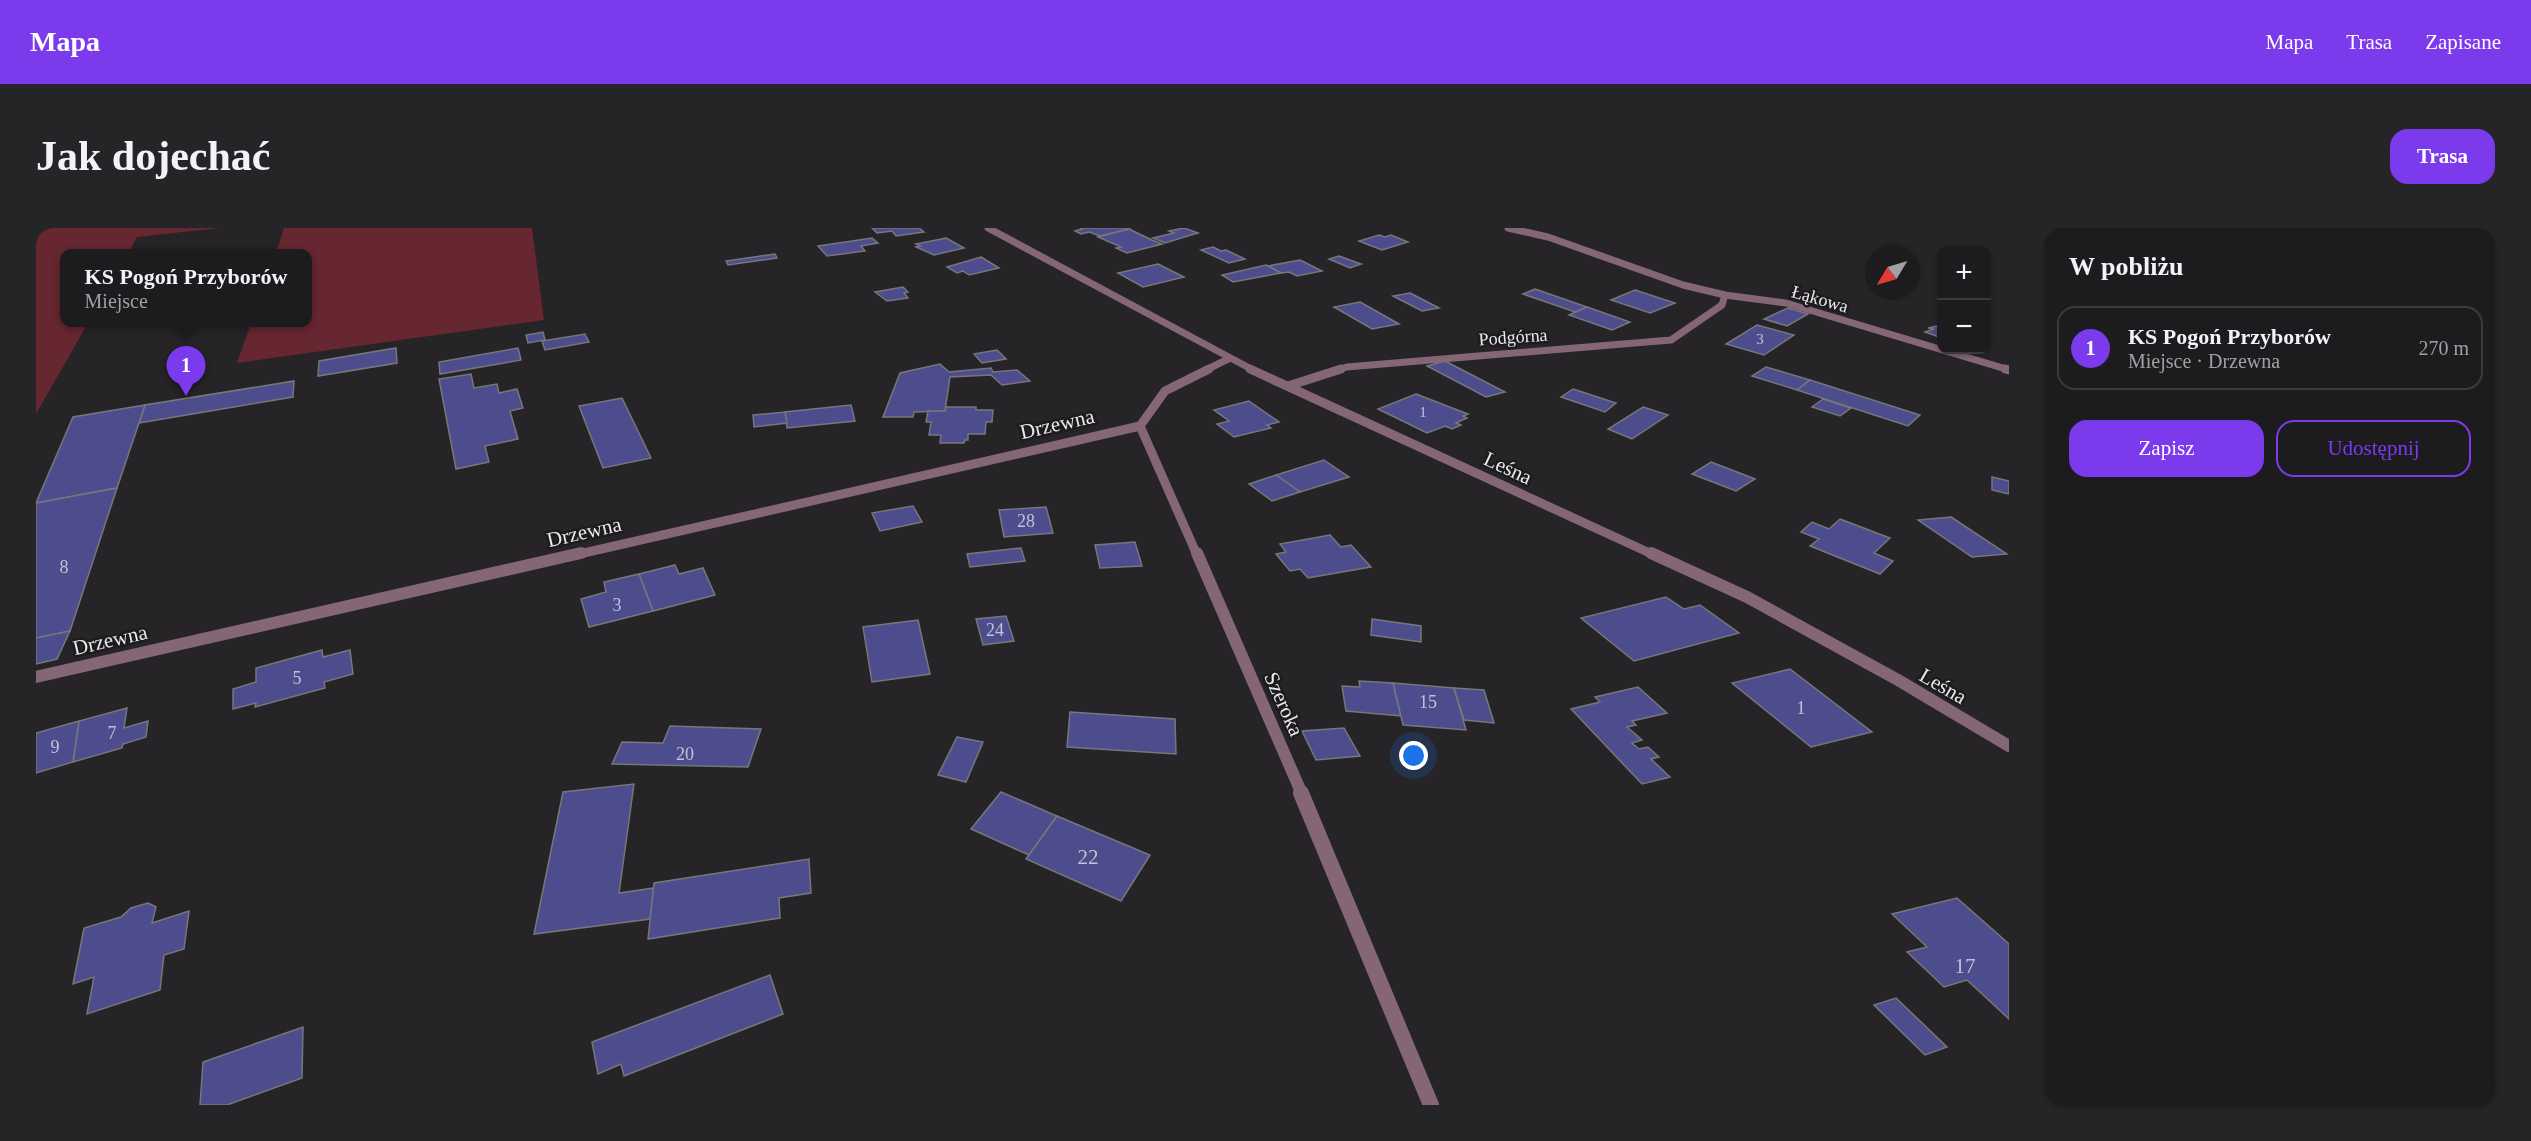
<!DOCTYPE html>
<html lang="pl">
<head>
<meta charset="utf-8">
<style>
	:root { --surface:#1c1b1d; --page:#252426; --text:#f1f3f6; --muted:#a0a1a4; --line:#3a393b; --accent:#7c3aed }
	body { margin:0; font-family:Georgia,serif; background:var(--page); color:var(--text) }
	.controls { position:absolute; right:18px; top:18px; display:grid; overflow:hidden; border-radius:12px; box-shadow:0 2px 4px #0004 }
	.controls button { width:54px; height:54px; display:grid; place-items:center; padding:0; border:0; border-bottom:2px solid var(--line); background:var(--surface); color:var(--text); font:30px sans-serif }
	.compass { position:absolute; left:1829px; top:18px; width:54px; height:54px; border-radius:50%; background:var(--surface); box-shadow:0 2px 4px #0004; rotate:232deg }
	.you { position:absolute; left:1378px; top:528px; width:21px; height:21px; margin:-15px; border:4px solid #fff; border-radius:50%; background:#1a73e8; box-shadow:0 0 0 9px #1a73e833 }
	.badge { display:grid; place-items:center; width:39px; height:39px; border-radius:50%; background:var(--accent); color:#fff; font-size:20px; font-weight:700 }
	.pin { position:absolute; translate:-50% -50px; filter:drop-shadow(0 2px 3px #0008) }
	.pin::after { content:''; position:absolute; top:32px; width:21px; height:18px; background:inherit; clip-path:polygon(0 0,100% 0,50% 100%) }
	.popup { position:absolute; left:24px; top:21px; width:252px; height:78px; box-sizing:border-box; display:grid; place-content:center; border-radius:12px; background:var(--surface); filter:drop-shadow(0 2px 4px #0005); font-size:20px; white-space:nowrap; color:var(--muted) }
	.popup b { font-size:22px; color:var(--text) }
	.popup::after { content:''; position:absolute; left:50%; top:100%; margin-left:-12px; border:12px solid transparent; border-top-color:var(--surface) }
	.list { margin:0; padding:0; list-style:none }
	h2 { display:flex; justify-content:space-between; align-items:center; height:78px; margin:0; padding:0 24px; font-size:26px }
	h2 small { font-size:20px; font-weight:400; color:var(--muted) }
	.list li { display:grid; grid-template-columns:39px 1fr auto; gap:18px; align-items:center; box-sizing:border-box; height:84px; margin:0 12px 12px; padding:0 12px; border:2px solid var(--line); border-radius:18px }
	.list b { display:block; font-size:22px; white-space:nowrap }
	.list p { margin:0; font-size:20px; white-space:nowrap; color:var(--muted) }
	.list em { font-size:20px; font-style:normal; color:var(--muted) }
	.actions { display:flex; gap:12px; padding:18px 24px }
	.actions a { flex:1; padding:14px 0; border:2px solid var(--accent); border-radius:18px; text-align:center; font-size:21px; color:var(--accent) }
	.actions .main { background:var(--accent); color:#fff }
	.map { position:relative; flex:none; width:1973px; height:877px; overflow:hidden; border-radius:18px }
	header { display:flex; align-items:center; gap:36px; box-sizing:border-box; height:84px; padding:0 30px; background:var(--accent); color:#fff }
	header strong { font-size:28px }
	nav { display:flex; gap:33px; margin-inline-start:auto; font-size:21px }
	.intro { display:flex; align-items:center; justify-content:space-between; box-sizing:border-box; height:144px; padding:0 36px }
	h1 { margin:0; font-size:42px }
	.button { padding:15px 27px; border-radius:18px; background:var(--accent); color:#fff; font-size:21px; font-weight:700 }
	main { display:flex; gap:36px; padding:0 36px }
	aside { flex:1; background:var(--surface); border-radius:18px; box-shadow:0 2px 4px #0004 }
	.map>svg:first-child { display:block }
</style>
</head>
<body>
<header>
<strong>Mapa</strong>
<nav><a>Mapa</a><a>Trasa</a><a>Zapisane</a></nav>
</header>
<div class="intro"><h1>Jak dojechać</h1><a class="button">Trasa</a></div>
<main>
<div class="map">
<svg width="1973" height="877" viewBox="0 0 1973 877">
	<rect width="100%" height="100%" fill="#262427"/>
	<g fill="#672730">
		<path d="M0,0H183L101,9L92,25L28,26V94L52,95L0,186Z"/>
		<path d="M248,0H496L508,92L201,135L215,95L272,94V26L240,25Z"/>
	</g>
	<g fill="#4d4d8d" stroke="#76777b" stroke-width="1.5">
		<path d="M836,0H883L888,4L860,8L856,3L841,5Z"/>
		<path d="M1044,0H1090L1093,1L1064,8L1053,4L1045,6L1039,3L1046,1Z"/>
		<path d="M1148,0L1162,5L1129,15L1117,10L1138,5L1133,3Z"/>
		<path d="M1093,1L1116,12L1126,16L1091,25L1080,20L1085,19L1062,9Z"/>
		<path d="M1343,7L1349,9L1355,7L1372,14L1346,22L1323,13Z"/>
		<path d="M836,10L842,15L825,18L829,23L791,28L782,18Z"/>
		<path d="M910,10L928,20L898,27L880,19L884,18L880,16Z"/>
		<path d="M1177,19L1185,23L1190,22L1209,31L1193,35L1165,22Z"/>
		<path d="M739,26L741,30L692,37L690,33Z"/>
		<path d="M1303,28L1325,36L1314,40L1293,31Z"/>
		<path d="M945,29L963,40L933,47L927,43L921,45L911,39Z"/>
		<path d="M1264,32L1286,43L1261,48L1253,44L1245,45L1232,38Z"/>
		<path d="M1122,36L1148,49L1107,59L1082,45Z"/>
		<path d="M1230,37L1245,45L1197,54L1186,47Z"/>
		<path d="M867,59L872,64L868,65L872,70L851,73L839,64Z"/>
		<path d="M1499,61L1551,79L1539,84L1487,66Z"/>
		<path d="M1599,62L1639,75L1614,85L1575,72Z"/>
		<path d="M1374,65L1403,80L1386,83L1357,68Z"/>
		<path d="M1324,74L1363,96L1336,101L1298,79Z"/>
		<path d="M1551,79L1594,94L1576,102L1533,87Z"/>
		<path d="M1752,80L1772,86L1751,98L1728,91Z"/>
		<path d="M1721,97L1758,107L1728,127L1690,116Z"/>
		<path d="M1906,97V110L1889,104L1898,101L1892,100Z"/>
		<path d="M507,104L509,112L492,115L490,107Z"/>
		<path d="M549,106L553,114L509,122L506,113Z"/>
		<path d="M360,120L361,135L282,148L283,133Z"/>
		<path d="M482,120L485,132L404,146L403,134Z"/>
		<path d="M961,122L970,131L946,135L938,126Z"/>
		<path d="M1409,133L1469,164L1450,169L1391,138Z"/>
		<path d="M904,136L913,144L955,140L957,144L981,142L994,153L966,157L955,147L914,149L909,183L878,184L877,189H847L864,145Z"/>
		<path d="M1730,139L1774,152L1761,162L1716,148Z"/>
		<path d="M435,146L438,160L461,156L463,165L481,161L487,180L474,183L482,211L449,218L453,234L420,241L403,151Z"/>
		<path d="M1774,152L1884,187L1872,198L1761,162Z"/>
		<path d="M258,153L257,169L103,195L109,177Z"/>
		<path d="M1537,161L1580,175L1569,184L1525,169Z"/>
		<path d="M1380,166L1432,186L1427,188L1431,190L1420,195L1425,197L1416,201L1409,198L1391,205L1342,181Z"/>
		<path d="M586,170L615,230L567,240L543,178Z"/>
		<path d="M1787,171L1815,180L1804,188L1776,179Z"/>
		<path d="M1213,173L1243,194L1231,197L1235,200L1198,209L1181,196L1193,193L1178,182Z"/>
		<path d="M109,177L81,260L0,275L37,189Z"/>
		<path d="M815,177L819,193L751,200L749,184Z"/>
		<path d="M910,179H940V182H957L956,194H950L949,206H932V212H929L928,215H904L905,207H893L895,194H890L892,183H909Z"/>
		<path d="M1607,179L1632,187L1596,211L1572,201Z"/>
		<path d="M749,184L751,195L718,199L717,187Z"/>
		<path d="M1288,232L1313,249L1264,264L1240,247Z"/>
		<path d="M1675,234L1719,251L1700,263L1656,246Z"/>
		<path d="M1240,247L1264,264L1236,273L1213,256Z"/>
		<path d="M1956,249L1973,253V266L1956,262Z"/>
		<path d="M81,260L34,403L0,410V275Z"/>
		<path d="M877,278L886,294L844,303L836,285Z"/>
		<path d="M1010,279L1017,305L968,309L963,282Z"/>
		<path d="M1915,289L1971,326L1936,329L1882,292Z"/>
		<path d="M1804,291L1854,310L1838,325L1857,333L1844,346L1774,318L1783,311L1765,304L1776,294L1793,301Z"/>
		<path d="M1294,307L1305,319L1315,317L1335,339L1272,350L1264,341L1254,343L1240,326L1250,324L1244,316Z"/>
		<path d="M1099,314L1106,338L1064,340L1059,317Z"/>
		<path d="M985,320L989,333L934,339L931,326Z"/>
		<path d="M639,337L643,346L667,340L679,367L617,383L603,346Z"/>
		<path d="M603,346L617,383L553,399L545,371L570,364L568,354Z"/>
		<path d="M1630,369L1648,381L1664,377L1703,405L1598,433L1545,390Z"/>
		<path d="M970,388L978,413L947,417L940,391Z"/>
		<path d="M1336,391L1385,398V414L1335,407Z"/>
		<path d="M882,392L894,446L836,454L827,399Z"/>
		<path d="M34,403L21,431L0,436V410Z"/>
		<path d="M286,422L287,429L314,422L317,446L288,454L289,460L219,479L220,475L197,481V461L220,454V440Z"/>
		<path d="M1754,441L1836,504L1775,519L1696,455Z"/>
		<path d="M1323,453L1357,455L1365,488L1310,483L1306,458L1324,459Z"/>
		<path d="M1357,455L1418,460L1430,502L1367,497Z"/>
		<path d="M1602,459L1631,485L1596,493L1600,497L1591,499L1606,512L1596,515L1603,521L1612,519L1623,529L1615,531L1634,549L1606,556L1535,481L1564,474L1559,469Z"/>
		<path d="M1418,460L1448,462L1458,495L1428,492Z"/>
		<path d="M91,480L88,500L112,493L110,509L87,516L86,520L37,534L43,493Z"/>
		<path d="M1034,484L1139,491L1140,526L1031,519Z"/>
		<path d="M43,493L37,534L0,545V505Z"/>
		<path d="M634,498L725,501L712,539L576,536L586,514L627,515Z"/>
		<path d="M1308,500L1324,528L1280,532L1266,503Z"/>
		<path d="M921,509L947,514L930,554L902,547Z"/>
		<path d="M598,556L583,665L618,660L614,691L498,706L527,564Z"/>
		<path d="M965,564L1021,588L993,627L935,601Z"/>
		<path d="M1021,588L1114,627L1085,673L990,631Z"/>
		<path d="M773,631L775,665L743,670L744,690L612,711L618,655Z"/>
		<path d="M1921,670L1973,716V791L1931,752L1908,759L1871,724L1891,719L1856,686Z"/>
		<path d="M112,675L120,679L116,695L153,683L148,721L128,727L124,762L51,786L58,749L37,756L48,700L85,689L95,680Z"/>
		<path d="M734,747L747,786L588,848L585,836L562,846L556,814Z"/>
		<path d="M1860,770L1911,819L1889,827L1838,777Z"/>
		<path d="M267,799L266,850L191,877H164L167,834Z"/>
	</g>
	<g fill="none" stroke-linecap="round" stroke-linejoin="round">
		<g stroke="#846677" stroke-width="7">
			<path d="M952,0L1217,142"/>
			<path d="M1472,0L1512,9L1647,57L1689,67L1750,75L1973,142"/>
			<path d="M1170,142L1192,131"/>
			<path d="M1301,142L1311,139L1635,112L1686,77L1689,67"/>
		</g>
		<g stroke="#846677" stroke-width="9">
			<path d="M1214,141L1618,327"/>
			<path d="M1969,141L1973,142"/>
			<path d="M1252,158L1305,141"/>
			<path d="M539,327L1104,198"/>
			<path d="M1161,327L1104,198L1129,163L1173,141"/>
		</g>
		<g stroke="#846677" stroke-width="12">
			<path d="M1161,325L1266,566"/>
			<path d="M1615,325L1711,369L1862,452L1973,518"/>
			<path d="M0,449L545,325"/>
		</g>
		<path stroke="#846677" stroke-width="16" d="M1265,565L1395,877"/>
	</g>
	<g text-anchor="middle" dominant-baseline="central" stroke-width="5" stroke-linejoin="round" paint-order="stroke">
		<g font-size="15" fill="#c3c2d4">
			<text x="1724" y="111">3</text>
			<text x="1387" y="184">1</text>
		</g>
		<g font-size="18" fill="#eae9eb" stroke="#1d1b1e">
			<text transform="translate(1784 71) rotate(16)">Łąkowa</text>
			<text transform="translate(1477 109) rotate(-4)">Podgórna</text>
		</g>
		<g font-size="18" fill="#c3c2d4">
			<text x="990" y="293">28</text>
			<text x="28" y="339">8</text>
			<text x="581" y="377">3</text>
			<text x="959" y="402">24</text>
			<text x="261" y="450">5</text>
			<text x="1392" y="474">15</text>
			<text x="1765" y="480">1</text>
			<text x="76" y="505">7</text>
			<text x="19" y="519">9</text>
			<text x="649" y="526">20</text>
		</g>
		<g font-size="21" fill="#eae9eb" stroke="#1d1b1e">
			<text transform="translate(1021 196) rotate(-13)">Drzewna</text>
			<text transform="translate(1472 240) rotate(25)">Leśna</text>
			<text transform="translate(548 304) rotate(-13)">Drzewna</text>
			<text transform="translate(74 412) rotate(-13)">Drzewna</text>
			<text transform="translate(1907 458) rotate(30)">Leśna</text>
			<text transform="translate(1248 476) rotate(66)">Szeroka</text>
		</g>
		<g font-size="21" fill="#c3c2d4">
			<text x="1052" y="629">22</text>
			<text x="1929" y="738">17</text>
		</g>
	</g>
</svg>
<div class="controls">
<button>+</button>
<button>−</button>
</div>
<svg class="compass" viewBox="-18 -18 36 36"><path d="M0-13l5 13h-10z" fill="#e53935"/><path d="M0 13l5-13h-10z" fill="#a0a1a4"/></svg>
<div class="you"></div>
<div class="pin badge" style="left:150px;top:168px">1</div>
<div class="popup"><b>KS Pogoń Przyborów</b>Miejsce</div>
</div>
<aside>
<h2>W pobliżu<small></small></h2>
<ul class="list">
<li><span class="badge">1</span><div><b>KS Pogoń Przyborów</b><p>Miejsce · Drzewna</p></div><em>270 m</em></li>
</ul>
<div class="actions"><a class="main">Zapisz</a><a>Udostępnij</a></div>
</aside>
</main>
</body>
</html>
